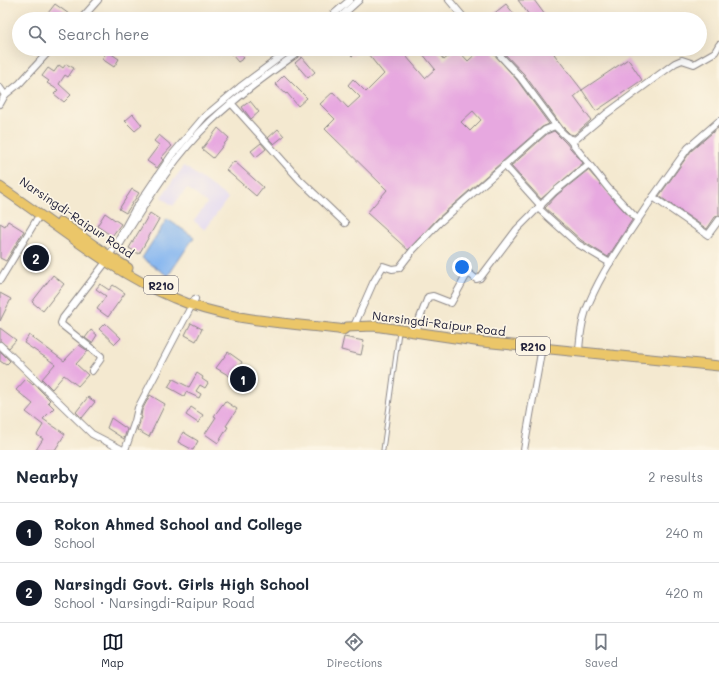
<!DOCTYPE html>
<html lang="en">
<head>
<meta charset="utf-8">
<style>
	:root { --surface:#fff; --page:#f2f2f3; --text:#1f2937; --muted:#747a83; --line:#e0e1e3; --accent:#111827 }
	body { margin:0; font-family:Mali,sans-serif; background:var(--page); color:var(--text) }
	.you { position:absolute; left:462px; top:267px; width:14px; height:14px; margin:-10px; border:3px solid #fff; border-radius:50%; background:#1a73e8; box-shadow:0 0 0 6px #1a73e833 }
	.badge { display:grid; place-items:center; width:26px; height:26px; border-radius:50%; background:var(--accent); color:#fff; font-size:13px; font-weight:700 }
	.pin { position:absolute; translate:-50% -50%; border:2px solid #fff; box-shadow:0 1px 4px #0006 }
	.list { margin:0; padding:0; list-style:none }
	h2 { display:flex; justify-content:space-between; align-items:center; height:52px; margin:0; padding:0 16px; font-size:17px }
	h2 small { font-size:13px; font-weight:400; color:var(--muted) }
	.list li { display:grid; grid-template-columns:26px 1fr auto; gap:12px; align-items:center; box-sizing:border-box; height:60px; padding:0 16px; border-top:1px solid var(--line) }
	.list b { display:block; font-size:15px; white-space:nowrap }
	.list p { margin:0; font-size:13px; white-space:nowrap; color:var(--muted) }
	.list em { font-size:13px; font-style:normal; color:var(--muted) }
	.icon { flex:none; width:22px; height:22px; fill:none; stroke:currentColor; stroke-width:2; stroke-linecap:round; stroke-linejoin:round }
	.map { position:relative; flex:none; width:719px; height:450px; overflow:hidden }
	.search { position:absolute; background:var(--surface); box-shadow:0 4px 16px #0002; left:12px; right:12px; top:12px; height:44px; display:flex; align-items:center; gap:10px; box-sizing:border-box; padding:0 14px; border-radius:22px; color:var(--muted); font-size:15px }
	.sheet { height:172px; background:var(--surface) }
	nav { display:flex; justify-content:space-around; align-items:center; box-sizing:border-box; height:56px; border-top:1px solid var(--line); background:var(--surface); font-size:11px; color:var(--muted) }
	nav a { display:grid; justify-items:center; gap:2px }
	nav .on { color:var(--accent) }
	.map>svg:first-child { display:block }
</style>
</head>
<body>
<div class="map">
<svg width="719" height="450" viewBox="0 0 719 450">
	<rect width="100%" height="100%" fill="#fcf5e5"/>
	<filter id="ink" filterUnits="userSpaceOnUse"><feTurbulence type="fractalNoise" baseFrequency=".025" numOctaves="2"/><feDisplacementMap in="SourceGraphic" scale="8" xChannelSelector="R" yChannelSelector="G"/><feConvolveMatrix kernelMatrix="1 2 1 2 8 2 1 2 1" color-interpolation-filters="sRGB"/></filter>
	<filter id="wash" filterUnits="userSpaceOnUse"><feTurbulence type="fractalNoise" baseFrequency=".012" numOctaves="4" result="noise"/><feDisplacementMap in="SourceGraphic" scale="16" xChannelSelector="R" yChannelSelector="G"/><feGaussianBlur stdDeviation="0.9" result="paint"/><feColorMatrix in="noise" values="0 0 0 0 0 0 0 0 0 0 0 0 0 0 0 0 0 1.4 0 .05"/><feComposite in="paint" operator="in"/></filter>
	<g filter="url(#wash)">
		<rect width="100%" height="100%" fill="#f4e9d0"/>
		<path fill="#dfd5f5" d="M184,166L228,198L205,230L194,221L207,203L187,188L173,206L161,197Z"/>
		<path fill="#84b5f0" stroke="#536c96" d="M167,219L194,237L168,276L142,258Z"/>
		<g id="blocks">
			<g fill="#e7a8e0" fill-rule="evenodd">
				<path d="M518,0H534L548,19H532Z"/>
				<path d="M55,4L76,19H56L48,13Z"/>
				<path d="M506,4L518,19H487Z"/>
				<path d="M227,49H236L244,58L238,62Z"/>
				<path d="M346,49H362L352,56Z"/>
				<path d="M364,49H400L425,78L435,69L422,53L426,49H435L444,60L457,49L468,61L481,49H490L517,80L549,124L542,127L437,219L408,250L367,213L387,190L325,129L335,119L320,104L333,92L348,108L360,97L348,85L353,79L366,92L384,74ZM473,111L481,120L470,131L461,122Z"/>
				<path d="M500,49H554L556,52L554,54L582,90L574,97L591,120L574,135L570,134L562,126L524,74Z"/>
				<path d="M107,51L119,59L114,67L102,59Z"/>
				<path d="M302,57L315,72L308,78L295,63Z"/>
				<path d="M628,59L642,80L596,111L582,90Z"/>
				<path d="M66,64L74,68L68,77L65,75L59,84L71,95L64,102L54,94L58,90L47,83L49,81L42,76L48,68L54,72L59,65L63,68Z"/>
				<path d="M284,75L307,98L298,106L287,93L286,94L275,84Z"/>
				<path d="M250,101L259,112L251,119L242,107Z"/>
				<path d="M133,114L142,125L135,131L125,121Z"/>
				<path d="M719,127V216L715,217L707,229L659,196L691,151Z"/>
				<path d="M218,128L229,138L213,158L202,149Z"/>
				<path d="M278,129L284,136L274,144L268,138Z"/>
				<path d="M554,131L565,142L583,163L541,199L511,166L547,134Z"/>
				<path d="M159,135L172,146L161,158L163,160L157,168L147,161L159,145L154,141Z"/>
				<path d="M261,143L266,149L256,157L251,151Z"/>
				<path d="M234,161L263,187L256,196L226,170Z"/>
				<path d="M588,170L632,220L608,257L581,240L545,208L557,195Z"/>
				<path d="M132,189L139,193L126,213L119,209Z"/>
				<path d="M105,213L121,224L112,236L97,226Z"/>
				<path d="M150,213L159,219L139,254L129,248Z"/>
				<path d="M8,221L24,231L6,261L0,258V223L5,226Z"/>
				<path d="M53,275L64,284L43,311L32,302Z"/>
				<path d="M100,284L109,290L113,285L125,293L108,317L97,309L106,296L96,289Z"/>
				<path d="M0,293L11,299L0,321Z"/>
				<path d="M105,323L121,338L115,344L99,329Z"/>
				<path d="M191,323L202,329L196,341L185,335Z"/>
				<path d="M0,328L16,340L9,348L0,341Z"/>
				<path d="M91,330L97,335L92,343L85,338Z"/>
				<path d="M29,335L64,361L79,345L88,351L76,364L88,375L78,386L64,375L52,389L42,379L55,364L24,343Z"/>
				<path d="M344,337L364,341L361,355L341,350Z"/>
				<path d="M0,351L10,361L6,365L0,361Z"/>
				<path d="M228,352L242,362L233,378L216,368Z"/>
				<path d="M197,373L203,377L202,379L208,383L205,388L200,385L196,391L201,394L199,398L186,392L184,396L168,387L173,379L189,387Z"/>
				<path d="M26,379L33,385L34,384L50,400L48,402L54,408L43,419L65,434L55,450H36L43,439L37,435L43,425L26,412L33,404L16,390Z"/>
				<path d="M150,395L165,404L149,437L137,430L142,417L141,416L142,410Z"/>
				<path d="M88,397L95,402L82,418L76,412Z"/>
				<path d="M225,401L237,409L226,426L228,427L218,443L205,434L216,417L214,416Z"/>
				<path d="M191,407L203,415L198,423L186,415Z"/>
				<path d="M111,418L127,429L124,439L107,428Z"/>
				<path d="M183,432L198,441L193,450L178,442Z"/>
			</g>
		</g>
	</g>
	<g filter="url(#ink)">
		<use href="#blocks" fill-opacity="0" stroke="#8b8686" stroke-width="1"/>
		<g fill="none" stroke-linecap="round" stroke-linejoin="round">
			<defs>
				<path id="service" d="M383,450L399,332"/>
				<g id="minor">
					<path d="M449,0L465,19"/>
					<path d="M81,19L98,0"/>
					<path d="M328,19L350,0"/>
					<path d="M338,19L359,0"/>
					<path d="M494,49L520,77L558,128"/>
					<path d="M0,88L5,95L0,104"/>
					<path d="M5,95L20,83L51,49"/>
					<path d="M231,103L300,180L345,223"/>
					<path d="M569,139L608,188L638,220"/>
					<path d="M504,165L541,206"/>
					<path d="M653,197L688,148L719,121"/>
					<path d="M538,208L578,244L610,263"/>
					<path d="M115,248L120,244C147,201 174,156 211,121C240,94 271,72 303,49"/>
					<path d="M0,280L40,214"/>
					<path d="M354,326L373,283L383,266L392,269L399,268L413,250L440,222L545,130L555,126L568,138L575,140L606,114L675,63L682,60L694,64L715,52L719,45"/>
					<path d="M417,333L418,323L428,297L433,296L451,303L466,276L470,274L476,279L480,278L517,229L554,192L589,164"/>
					<path d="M0,345L92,434L123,450"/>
					<path d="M579,351C580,335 582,318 589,303C605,265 631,231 653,197L708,235L719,220"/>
					<path d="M92,371L100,360L101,356L62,325L61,323L63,318L106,262L134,211L171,156L204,117L240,87L291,49"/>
					<path d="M125,450L135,421L138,408L195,299"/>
					<path d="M524,450L542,347"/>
				</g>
				<g id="primary">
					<path d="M0,187C57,225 110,271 174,298C223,320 285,323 338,329L343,330L347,327L374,326L482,342L719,366"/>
					<path d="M61,222L109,256L128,268"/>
				</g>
			</defs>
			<use href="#service" stroke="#8b8686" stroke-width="5"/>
			<use href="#minor" stroke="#8b8686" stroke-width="8"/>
			<use href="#primary" stroke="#8b8686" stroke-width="11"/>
			<use href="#service" stroke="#fff" stroke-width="3"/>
			<use href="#minor" stroke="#fff" stroke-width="6"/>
			<use href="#primary" stroke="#ebc669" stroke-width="9"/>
		</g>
	</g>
	<g text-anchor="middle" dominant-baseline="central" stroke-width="3.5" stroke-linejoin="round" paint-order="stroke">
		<g fill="#fcf5e5" stroke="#63616e" stroke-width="1">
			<rect x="144" y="276" width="34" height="18" rx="3"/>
			<rect x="516" y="337" width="34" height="18" rx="3"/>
		</g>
		<g font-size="11" font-weight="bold" fill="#22223b">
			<text x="161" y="285">R210</text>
			<text x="533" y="346">R210</text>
		</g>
		<g font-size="12" fill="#22223b" stroke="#fcf5e5">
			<text transform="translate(77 217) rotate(34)">Narsingdi-Raipur Road</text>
			<text transform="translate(439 323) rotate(7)">Narsingdi-Raipur Road</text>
		</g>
	</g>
</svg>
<div class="you"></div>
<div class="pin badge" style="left:243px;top:379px">1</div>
<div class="pin badge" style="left:36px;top:258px">2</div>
<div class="search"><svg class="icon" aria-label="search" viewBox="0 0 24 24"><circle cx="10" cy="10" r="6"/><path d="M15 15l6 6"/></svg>Search here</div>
</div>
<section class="sheet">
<h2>Nearby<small>2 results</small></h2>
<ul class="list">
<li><span class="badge">1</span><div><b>Rokon Ahmed School and College</b><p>School</p></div><em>240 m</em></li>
<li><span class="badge">2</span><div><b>Narsingdi Govt. Girls High School</b><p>School · Narsingdi-Raipur Road</p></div><em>420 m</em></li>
</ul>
</section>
<nav>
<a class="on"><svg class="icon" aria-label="map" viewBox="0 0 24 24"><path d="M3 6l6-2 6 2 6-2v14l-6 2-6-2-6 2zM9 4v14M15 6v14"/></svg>Map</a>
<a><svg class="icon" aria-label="directions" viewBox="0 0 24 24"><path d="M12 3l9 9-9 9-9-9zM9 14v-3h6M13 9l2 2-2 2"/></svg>Directions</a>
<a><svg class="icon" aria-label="saved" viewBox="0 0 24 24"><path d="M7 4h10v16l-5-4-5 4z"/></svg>Saved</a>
</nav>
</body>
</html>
